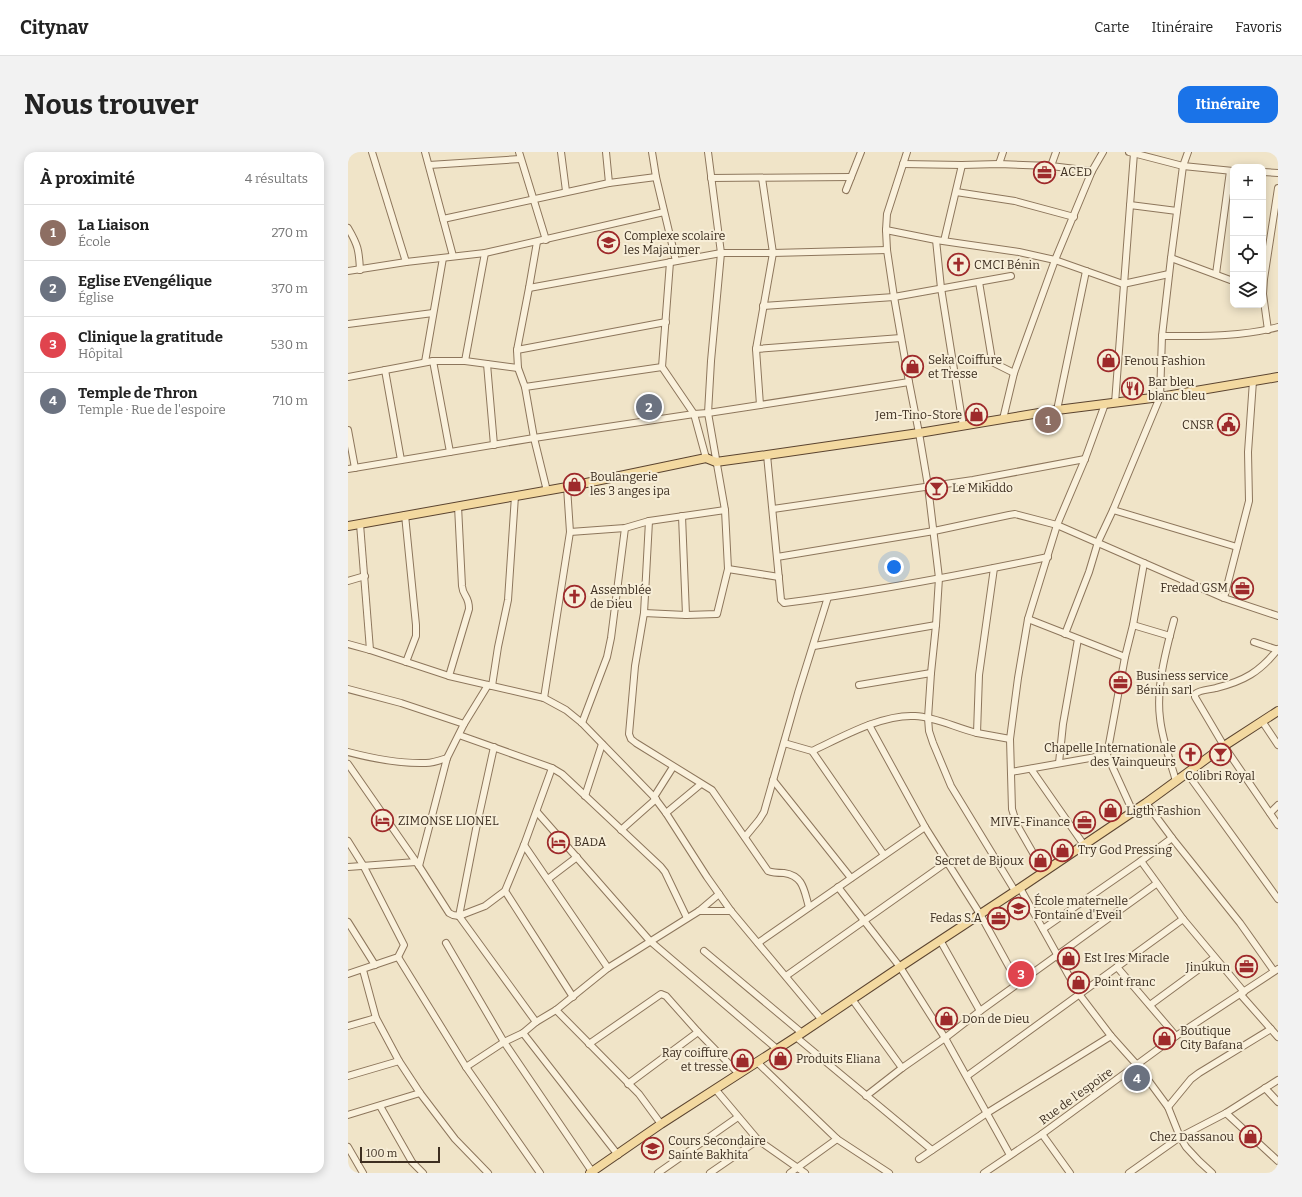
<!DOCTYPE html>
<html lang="fr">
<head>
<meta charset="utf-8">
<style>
	:root { --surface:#fff; --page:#f2f2f2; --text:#222; --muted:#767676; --line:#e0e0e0; --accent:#1a73e8 }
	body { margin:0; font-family:Bitter,serif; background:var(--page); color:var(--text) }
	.controls { position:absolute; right:12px; top:12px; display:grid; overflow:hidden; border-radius:8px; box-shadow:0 2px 10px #0003 }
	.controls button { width:36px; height:36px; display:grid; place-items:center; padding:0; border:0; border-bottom:1px solid var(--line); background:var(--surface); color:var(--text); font:20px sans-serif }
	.scale { position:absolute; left:12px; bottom:10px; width:80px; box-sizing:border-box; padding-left:4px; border:2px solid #3d2e20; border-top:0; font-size:11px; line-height:14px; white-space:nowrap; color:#3d2e20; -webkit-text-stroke:3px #f7eed8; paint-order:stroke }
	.you { position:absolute; left:546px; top:415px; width:14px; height:14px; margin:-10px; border:3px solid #fff; border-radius:50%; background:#1a73e8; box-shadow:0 0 0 6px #1a73e833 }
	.badge { display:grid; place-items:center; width:26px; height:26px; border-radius:50%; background:var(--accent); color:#fff; font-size:13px; font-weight:700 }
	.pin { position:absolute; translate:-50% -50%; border:2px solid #fff; box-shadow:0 1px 4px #0006 }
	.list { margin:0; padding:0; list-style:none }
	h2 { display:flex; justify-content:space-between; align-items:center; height:52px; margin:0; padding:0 16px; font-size:17px }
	h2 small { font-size:13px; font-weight:400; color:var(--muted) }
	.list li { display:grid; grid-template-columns:26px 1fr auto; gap:12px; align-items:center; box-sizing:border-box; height:56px; padding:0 16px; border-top:1px solid var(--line) }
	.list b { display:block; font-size:15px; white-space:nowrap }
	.list p { margin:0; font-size:13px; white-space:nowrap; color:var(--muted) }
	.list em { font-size:13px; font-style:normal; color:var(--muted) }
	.icon { flex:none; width:22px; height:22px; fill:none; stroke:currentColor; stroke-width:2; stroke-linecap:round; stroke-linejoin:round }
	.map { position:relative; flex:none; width:930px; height:1021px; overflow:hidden; border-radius:12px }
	header { display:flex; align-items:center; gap:24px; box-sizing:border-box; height:56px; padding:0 20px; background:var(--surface); border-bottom:1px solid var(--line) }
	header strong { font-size:19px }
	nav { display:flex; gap:22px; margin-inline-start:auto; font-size:14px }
	.intro { display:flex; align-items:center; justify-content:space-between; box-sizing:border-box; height:96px; padding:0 24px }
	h1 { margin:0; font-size:28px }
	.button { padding:10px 18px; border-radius:12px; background:var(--accent); color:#fff; font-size:14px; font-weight:700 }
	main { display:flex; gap:24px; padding:0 24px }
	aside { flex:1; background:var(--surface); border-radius:12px; box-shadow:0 2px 10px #0003 }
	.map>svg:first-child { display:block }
</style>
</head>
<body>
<header>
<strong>Citynav</strong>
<nav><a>Carte</a><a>Itinéraire</a><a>Favoris</a></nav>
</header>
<div class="intro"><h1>Nous trouver</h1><a class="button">Itinéraire</a></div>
<main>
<aside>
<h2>À proximité<small>4 résultats</small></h2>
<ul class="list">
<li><span class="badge" style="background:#8d6e63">1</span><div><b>La Liaison</b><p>École</p></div><em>270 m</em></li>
<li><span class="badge" style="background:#6b7280">2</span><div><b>Eglise EVengélique</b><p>Église</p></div><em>370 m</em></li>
<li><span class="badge" style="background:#e0444e">3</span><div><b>Clinique la gratitude</b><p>Hôpital</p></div><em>530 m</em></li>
<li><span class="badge" style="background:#6b7280">4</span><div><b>Temple de Thron</b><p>Temple · Rue de l'espoire</p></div><em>710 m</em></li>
</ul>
</aside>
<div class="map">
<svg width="930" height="1021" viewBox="0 0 930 1021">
	<rect width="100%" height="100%" fill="#f0e4c8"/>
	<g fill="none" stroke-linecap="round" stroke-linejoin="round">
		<defs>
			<g id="minor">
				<path d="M24,0L58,110"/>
				<path d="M77,0L105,104"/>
				<path d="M171,0L198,88"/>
				<path d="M213,0L218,39"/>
				<path d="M258,0L261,31"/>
				<path d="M304,0L308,25L328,109"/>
				<path d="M559,0L539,62L538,78L539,98L546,145L561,230L571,281L580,334L591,426L588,473L583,521L580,566L581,579L585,591L603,634L667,739"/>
				<path d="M781,0L835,14L885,19"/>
				<path d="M555,12L614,13L651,12L703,14L744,19"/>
				<path d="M651,12L655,0"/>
				<path d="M81,13L172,7"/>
				<path d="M703,14L708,0"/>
				<path d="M915,20L930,21"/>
				<path d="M363,26L503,25"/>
				<path d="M498,38L513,0"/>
				<path d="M608,40L667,49L726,65"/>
				<path d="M782,53L829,59"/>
				<path d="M95,67L261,31L308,25"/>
				<path d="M0,76C10,93 11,98 12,118"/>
				<path d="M538,78L588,88L671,100L707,108L775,132L821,122"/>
				<path d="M588,88L593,136L615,274"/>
				<path d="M596,89L614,13"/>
				<path d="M189,90L181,136L169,198L170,216L177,235L186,286L199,339"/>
				<path d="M823,106L885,129"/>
				<path d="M322,110L314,215L346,262L358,306"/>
				<path d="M0,119L58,110L137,101L316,60"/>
				<path d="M868,122L882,19"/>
				<path d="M631,130L644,208L646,211L666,221"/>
				<path d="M181,136L373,101H425L539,98"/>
				<path d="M415,154L546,145L663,124"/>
				<path d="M0,172L85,161"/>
				<path d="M920,178L915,142L916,127L930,36"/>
				<path d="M814,184C853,184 892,185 930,175"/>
				<path d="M408,197L553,186"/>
				<path d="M169,198L318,170"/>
				<path d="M85,209L102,300"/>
				<path d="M117,209L137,101"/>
				<path d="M77,210L95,106"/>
				<path d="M139,212L146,293"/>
				<path d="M37,218L53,308"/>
				<path d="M0,225L85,209H117L170,216"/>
				<path d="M177,235L314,215"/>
				<path d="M767,251L786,1"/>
				<path d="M412,253L408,197L425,101L414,26"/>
				<path d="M709,258L738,119"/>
				<path d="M655,267L666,221L707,108L744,19L755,0"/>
				<path d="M0,278L7,316"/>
				<path d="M419,303L433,448L436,451C525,440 613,423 700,405"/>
				<path d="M0,317L186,286L346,262L360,261L561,230"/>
				<path d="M425,357L625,328L737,307"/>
				<path d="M765,358L889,395"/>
				<path d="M57,363L68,473V484L58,510"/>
				<path d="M334,364L338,463"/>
				<path d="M301,369L296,461L287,514L281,582L283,587L288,591L364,638L420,719C425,721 431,721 436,721C456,724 456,739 461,755"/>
				<path d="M12,372L22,498"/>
				<path d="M222,380L277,376L301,369L377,358"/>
				<path d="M429,405L586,379L661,363L667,362L709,373L876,446L930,464"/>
				<path d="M380,417L431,425"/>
				<path d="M0,429L17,424"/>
				<path d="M876,446L901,349L900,300L905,229"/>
				<path d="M296,461L338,463L369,462L380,417L377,358L360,261L363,209L373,101L360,0"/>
				<path d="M680,467L777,505"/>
				<path d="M826,468C818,498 808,535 812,566C814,587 822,608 828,629"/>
				<path d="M785,473L822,484"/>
				<path d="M717,482L741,420L750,390L765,358L812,245L814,184L823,106L835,14L840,0"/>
				<path d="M906,490L930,498"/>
				<path d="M0,492L22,498L101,524L196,546L218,558L234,571L306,645L318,661L359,725L383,759L474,868"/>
				<path d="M466,494L588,473"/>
				<path d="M930,497C912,520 896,529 868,536C862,538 853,537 847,542V545L876,594L930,673"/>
				<path d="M101,524L121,457C121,443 115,445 114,434L110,354"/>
				<path d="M511,533L583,521"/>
				<path d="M144,534L150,495L160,448L167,344"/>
				<path d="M0,537L53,551L116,572"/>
				<path d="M196,546L222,380L219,335"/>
				<path d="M914,569L930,593"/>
				<path d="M234,571L259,505L263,486L277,376"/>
				<path d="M521,573L577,675L632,762L670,831"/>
				<path d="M629,581L631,523L646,416"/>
				<path d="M111,583L204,616L214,622L313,715L317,720L339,766"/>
				<path d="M436,591L464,599L536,703"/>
				<path d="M464,599C494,585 534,562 567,564C588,565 608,576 629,581C640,583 651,585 662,587"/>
				<path d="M0,600C23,606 54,612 78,611C85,611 93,608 99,606"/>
				<path d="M711,611L715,572L730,487"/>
				<path d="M0,612L71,714L101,761L105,763L111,764L188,870"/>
				<path d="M683,617L736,693"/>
				<path d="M663,620L759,603"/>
				<path d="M839,621L930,747"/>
				<path d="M425,628L503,726"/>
				<path d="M237,644L254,592"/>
				<path d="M306,645L325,615"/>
				<path d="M798,651L824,686L892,771L926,819"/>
				<path d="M189,660L302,789L429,897"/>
				<path d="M785,660L759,603L777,505L785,473L796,411"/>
				<path d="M318,661L353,632"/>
				<path d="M922,661L930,653"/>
				<path d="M273,678L308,647"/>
				<path d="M397,685L411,668L416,660L450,541L480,445"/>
				<path d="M0,689L15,713L56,793L50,805L0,822"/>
				<path d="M176,693L260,816"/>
				<path d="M793,709L835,767L896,840"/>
				<path d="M71,714L99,606L116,572L140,533"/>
				<path d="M0,715L68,710"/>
				<path d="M696,720L669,673L664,657L662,587L670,526L680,467L709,373L737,307L757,252"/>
				<path d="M200,727L229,705"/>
				<path d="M490,735L552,815L597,886L662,1003"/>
				<path d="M672,736L731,842L763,884L789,913L820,955L832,985L838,995L851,1009L864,1021"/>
				<path d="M157,739L225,845"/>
				<path d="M351,759H383"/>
				<path d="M111,764L137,754L157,739L176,693L204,616"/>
				<path d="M111,764L128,677L146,595"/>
				<path d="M0,770L27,813"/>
				<path d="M695,777L793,709L824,686"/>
				<path d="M592,788L632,859"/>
				<path d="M98,791L156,890L245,1021"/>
				<path d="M410,791L577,675"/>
				<path d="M356,799L454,881"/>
				<path d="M50,805L118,915L192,1021"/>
				<path d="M769,815L828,884"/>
				<path d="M15,818L28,866L51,909L72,941L107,987L140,1021"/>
				<path d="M438,824L599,710"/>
				<path d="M893,843L930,885"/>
				<path d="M504,847L554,916"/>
				<path d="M802,853L866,806"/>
				<path d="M208,858L291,942L313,972"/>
				<path d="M0,874L28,866"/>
				<path d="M175,881L270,1003"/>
				<path d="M448,885L584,998"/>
				<path d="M241,892L313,842L318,844L350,880L391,922"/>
				<path d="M409,910L489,987L541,1021"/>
				<path d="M118,915L156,890L175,881L188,870L208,858L260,816L351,759L371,742"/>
				<path d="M0,924L51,909"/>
				<path d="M619,924L835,767"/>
				<path d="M280,932L350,880"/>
				<path d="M917,936L930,950"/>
				<path d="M368,938L410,988L457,1021"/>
				<path d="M518,944L554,916L597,886L632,859L808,732"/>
				<path d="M32,954L64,1010L75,1021"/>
				<path d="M820,955L843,927L851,921L923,877"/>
				<path d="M878,961L930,1009"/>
				<path d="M0,963L72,941"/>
				<path d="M694,982L722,1021"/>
				<path d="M0,995L15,1021"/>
				<path d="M571,1007L639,961L763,884"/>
				<path d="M310,1021L390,965"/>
				<path d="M362,1021L410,988"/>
				<path d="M442,1021L489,987"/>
				<path d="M636,1021L694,982L828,884L930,817"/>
				<path d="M781,1021L832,985L878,961L930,928"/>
			</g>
			<g id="major">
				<path d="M0,374L219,335L358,306L368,310L419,303L571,281L709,258L812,245L930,225"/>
				<path d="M242,1021L313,972L448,885L552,815L672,736L798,651L876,594L930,559"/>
			</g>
		</defs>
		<use href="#minor" stroke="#8d765c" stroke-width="8"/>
		<use href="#major" stroke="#5b4430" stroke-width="10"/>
		<use href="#minor" stroke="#faf1dc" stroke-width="6"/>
		<use href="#major" stroke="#f3d9a0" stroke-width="8"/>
	</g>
	<defs>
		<symbol id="office-ring" viewBox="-11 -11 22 22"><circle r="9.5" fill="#f7eed8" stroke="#9e2a2b" stroke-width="1.5"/><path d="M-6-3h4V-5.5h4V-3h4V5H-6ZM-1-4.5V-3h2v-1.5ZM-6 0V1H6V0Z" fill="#9e2a2b"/></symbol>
		<symbol id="school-ring" viewBox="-11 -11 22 22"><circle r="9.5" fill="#f7eed8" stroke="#9e2a2b" stroke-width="1.5"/><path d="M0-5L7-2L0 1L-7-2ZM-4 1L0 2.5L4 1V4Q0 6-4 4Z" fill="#9e2a2b"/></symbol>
		<symbol id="church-ring" viewBox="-11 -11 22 22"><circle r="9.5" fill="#f7eed8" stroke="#9e2a2b" stroke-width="1.5"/><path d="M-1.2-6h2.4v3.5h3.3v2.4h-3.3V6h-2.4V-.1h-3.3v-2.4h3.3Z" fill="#9e2a2b"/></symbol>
		<symbol id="shop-ring" viewBox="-11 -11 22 22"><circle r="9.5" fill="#f7eed8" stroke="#9e2a2b" stroke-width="1.5"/><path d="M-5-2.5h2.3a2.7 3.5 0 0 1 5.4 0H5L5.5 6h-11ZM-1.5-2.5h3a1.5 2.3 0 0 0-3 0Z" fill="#9e2a2b"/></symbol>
		<symbol id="restaurant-ring" viewBox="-11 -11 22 22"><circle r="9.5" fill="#f7eed8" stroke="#9e2a2b" stroke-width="1.5"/><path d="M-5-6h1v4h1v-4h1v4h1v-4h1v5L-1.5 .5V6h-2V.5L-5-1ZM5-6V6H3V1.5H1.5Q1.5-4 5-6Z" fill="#9e2a2b"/></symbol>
		<symbol id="civic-ring" viewBox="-11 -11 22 22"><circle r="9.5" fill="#f7eed8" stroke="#9e2a2b" stroke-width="1.5"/><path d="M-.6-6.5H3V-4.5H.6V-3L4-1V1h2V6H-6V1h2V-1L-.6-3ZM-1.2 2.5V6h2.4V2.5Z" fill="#9e2a2b"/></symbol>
		<symbol id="bar-ring" viewBox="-11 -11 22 22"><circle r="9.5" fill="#f7eed8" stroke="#9e2a2b" stroke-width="1.5"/><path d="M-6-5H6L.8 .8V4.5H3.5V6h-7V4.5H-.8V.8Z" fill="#9e2a2b"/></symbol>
		<symbol id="hotel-ring" viewBox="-11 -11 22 22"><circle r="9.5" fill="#f7eed8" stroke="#9e2a2b" stroke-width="1.5"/><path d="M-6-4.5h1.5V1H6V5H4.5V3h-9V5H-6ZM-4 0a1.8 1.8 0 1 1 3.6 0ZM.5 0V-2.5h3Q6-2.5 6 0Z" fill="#9e2a2b"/></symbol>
	</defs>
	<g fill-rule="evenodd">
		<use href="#office-ring" x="684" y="8" width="25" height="25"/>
		<use href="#school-ring" x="248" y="78" width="25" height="25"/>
		<use href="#church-ring" x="598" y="100" width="25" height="25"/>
		<use href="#shop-ring" x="748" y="196" width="25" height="25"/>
		<use href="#shop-ring" x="552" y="202" width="25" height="25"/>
		<use href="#restaurant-ring" x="772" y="224" width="25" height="25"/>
		<use href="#shop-ring" x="616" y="250" width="25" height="25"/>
		<use href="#civic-ring" x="868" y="260" width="25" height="25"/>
		<use href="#shop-ring" x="214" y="320" width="25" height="25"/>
		<use href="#bar-ring" x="576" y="324" width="25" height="25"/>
		<use href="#office-ring" x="882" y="424" width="25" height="25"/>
		<use href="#church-ring" x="214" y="432" width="25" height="25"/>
		<use href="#office-ring" x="760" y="518" width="25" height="25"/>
		<use href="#church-ring" x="830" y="590" width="25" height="25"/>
		<use href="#bar-ring" x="860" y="590" width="25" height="25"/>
		<use href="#shop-ring" x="750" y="646" width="25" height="25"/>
		<use href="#hotel-ring" x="22" y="656" width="25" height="25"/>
		<use href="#office-ring" x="724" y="658" width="25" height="25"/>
		<use href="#hotel-ring" x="198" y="678" width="25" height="25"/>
		<use href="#shop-ring" x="702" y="686" width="25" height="25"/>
		<use href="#shop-ring" x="680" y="696" width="25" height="25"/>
		<use href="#school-ring" x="658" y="744" width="25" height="25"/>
		<use href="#office-ring" x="638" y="754" width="25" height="25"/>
		<use href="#shop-ring" x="708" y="794" width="25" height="25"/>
		<use href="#office-ring" x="886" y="802" width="25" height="25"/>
		<use href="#shop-ring" x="718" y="818" width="25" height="25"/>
		<use href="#shop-ring" x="586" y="854" width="25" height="25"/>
		<use href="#shop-ring" x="804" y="874" width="25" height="25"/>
		<use href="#shop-ring" x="420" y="894" width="25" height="25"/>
		<use href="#shop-ring" x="382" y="896" width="25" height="25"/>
		<use href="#shop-ring" x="890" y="972" width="25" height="25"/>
		<use href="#school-ring" x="292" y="984" width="25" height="25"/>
	</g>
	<g text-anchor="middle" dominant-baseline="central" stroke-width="4" stroke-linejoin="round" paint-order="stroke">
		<g font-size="12" fill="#3d2e20" stroke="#f7eed8" text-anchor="start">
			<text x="712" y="20">ACED</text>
			<text x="276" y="84">Complexe scolaire<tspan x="276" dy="14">les Majaumer</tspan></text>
			<text x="626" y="113">CMCI Bénin</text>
			<text x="580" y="208">Seka Coiffure<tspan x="580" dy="14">et Tresse</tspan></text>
			<text x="776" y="209">Fenou Fashion</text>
			<text x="800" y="230">Bar bleu<tspan x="800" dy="14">blanc bleu</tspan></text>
			<text x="614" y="263" text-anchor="end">Jem-Tino-Store</text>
			<text x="866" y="273" text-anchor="end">CNSR</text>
			<text x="242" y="325">Boulangerie<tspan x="242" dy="14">les 3 anges ipa</tspan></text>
			<text x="604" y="336">Le Mikiddo</text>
			<text x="880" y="436" text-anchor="end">Fredad GSM</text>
			<text x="242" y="438">Assemblée<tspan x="242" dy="14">de Dieu</tspan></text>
			<text x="788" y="524">Business service<tspan x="788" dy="14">Bénin sarl</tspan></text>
			<text x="828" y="596" text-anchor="end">Chapelle Internationale<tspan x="828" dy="14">des Vainqueurs</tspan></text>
			<text x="872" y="624" text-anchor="middle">Colibri Royal</text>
			<text x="778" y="659">Ligth Fashion</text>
			<text x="50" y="669">ZIMONSE LIONEL</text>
			<text x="722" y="670" text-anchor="end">MIVE-Finance</text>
			<text x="226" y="690">BADA</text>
			<text x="730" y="698">Try God Pressing</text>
			<text x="676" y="709" text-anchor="end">Secret de Bijoux</text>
			<text x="686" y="749">École maternelle<tspan x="686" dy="14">Fontaine d'Eveil</tspan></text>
			<text x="634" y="766" text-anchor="end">Fedas S.A</text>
			<text x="736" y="806">Est Ires Miracle</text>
			<text x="882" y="815" text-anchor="end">Jinukun</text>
			<text x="746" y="830">Point franc</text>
			<text x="614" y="867">Don de Dieu</text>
			<text x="832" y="879">Boutique<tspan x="832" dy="14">City Bafana</tspan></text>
			<text x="380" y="901" text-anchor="end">Ray coiffure<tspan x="380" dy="14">et tresse</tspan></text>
			<text x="448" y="907">Produits Eliana</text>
			<text x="886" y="985" text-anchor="end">Chez Dassanou</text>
			<text x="320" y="989">Cours Secondaire<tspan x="320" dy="14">Sainte Bakhita</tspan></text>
		</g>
		<g font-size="12" fill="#3d2e20" stroke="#f7eed8">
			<text transform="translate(728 944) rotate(-36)">Rue de l'espoire</text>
		</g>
	</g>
</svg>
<div class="controls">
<button>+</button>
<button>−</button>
<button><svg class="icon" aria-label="locate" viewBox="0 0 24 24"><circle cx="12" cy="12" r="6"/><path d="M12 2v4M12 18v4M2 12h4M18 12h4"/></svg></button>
<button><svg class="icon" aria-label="layers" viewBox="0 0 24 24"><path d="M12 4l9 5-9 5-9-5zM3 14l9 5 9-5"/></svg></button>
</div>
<div class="scale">100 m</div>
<div class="you"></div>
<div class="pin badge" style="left:700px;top:268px;background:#8d6e63">1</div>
<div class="pin badge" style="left:301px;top:255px;background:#6b7280">2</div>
<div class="pin badge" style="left:673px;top:822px;background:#e0444e">3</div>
<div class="pin badge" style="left:789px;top:926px;background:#6b7280">4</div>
</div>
</main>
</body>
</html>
